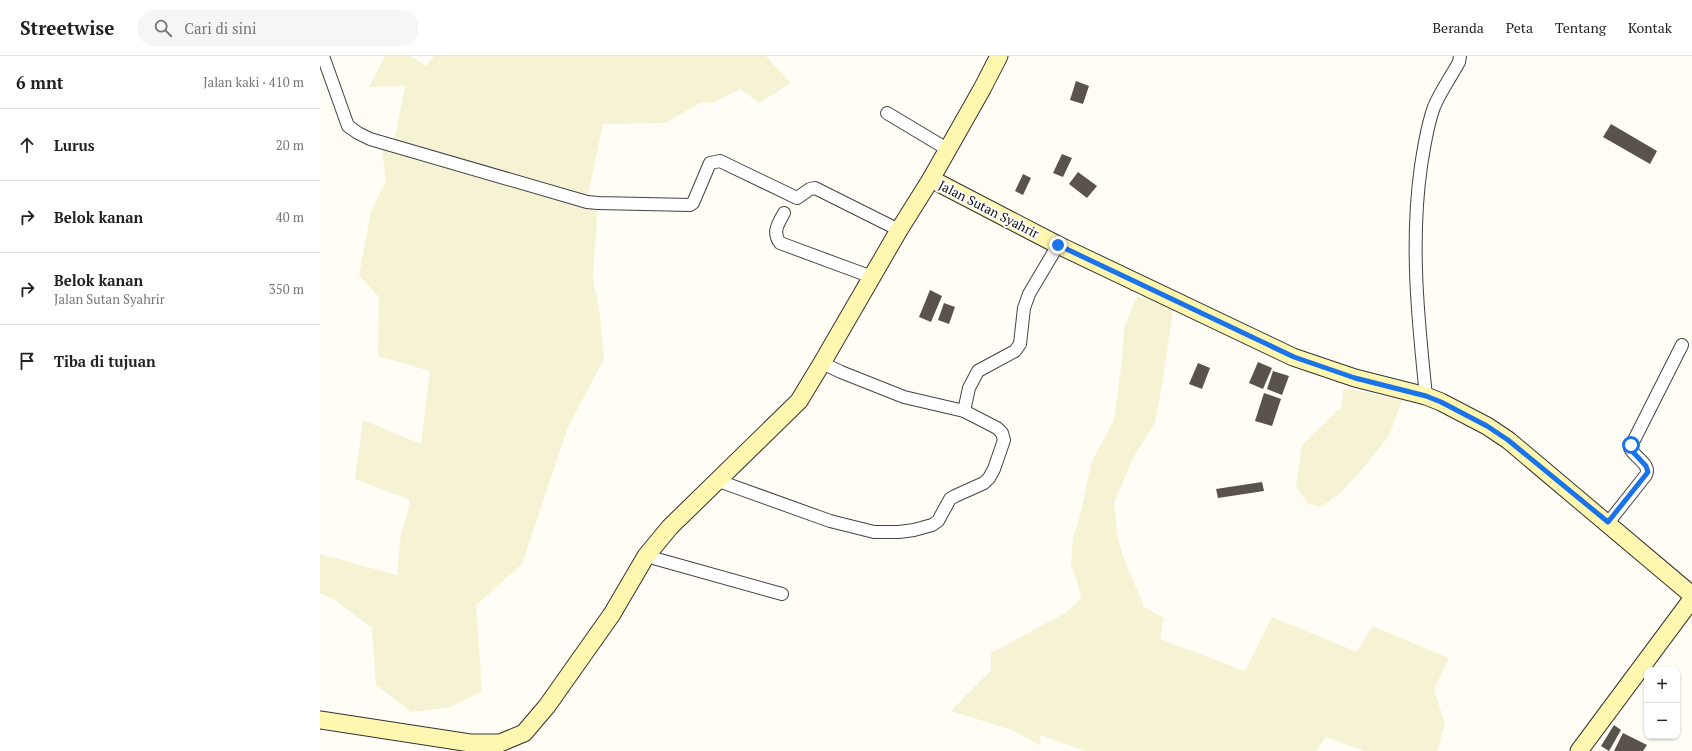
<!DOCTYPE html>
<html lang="id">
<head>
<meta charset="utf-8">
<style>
	:root { --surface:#fff; --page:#f6f6f6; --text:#222; --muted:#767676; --line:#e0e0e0 }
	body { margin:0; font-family:"PT Serif",serif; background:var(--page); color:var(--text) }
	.controls { position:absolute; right:12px; bottom:12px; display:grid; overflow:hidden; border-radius:8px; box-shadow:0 1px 3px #0004 }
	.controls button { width:36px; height:36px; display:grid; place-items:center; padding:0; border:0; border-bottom:1px solid var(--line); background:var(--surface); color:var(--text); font:20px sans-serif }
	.stop { position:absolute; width:12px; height:12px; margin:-9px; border:3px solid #1a73e8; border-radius:50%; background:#fff }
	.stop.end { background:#1a73e8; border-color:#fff; box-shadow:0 1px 4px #0008 }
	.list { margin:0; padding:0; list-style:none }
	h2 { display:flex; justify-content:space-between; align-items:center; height:52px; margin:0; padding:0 16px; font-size:17px }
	h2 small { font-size:13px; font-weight:400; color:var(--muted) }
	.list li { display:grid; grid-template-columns:26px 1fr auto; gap:12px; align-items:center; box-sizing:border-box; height:72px; padding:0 16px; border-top:1px solid var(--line) }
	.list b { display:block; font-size:15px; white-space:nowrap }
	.list p { margin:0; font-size:13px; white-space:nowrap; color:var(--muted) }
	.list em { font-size:13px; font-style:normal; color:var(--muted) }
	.icon { flex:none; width:22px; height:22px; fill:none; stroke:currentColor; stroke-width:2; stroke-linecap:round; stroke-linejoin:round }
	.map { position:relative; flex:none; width:1372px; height:695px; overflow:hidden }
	header { display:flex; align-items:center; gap:24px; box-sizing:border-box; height:56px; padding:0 20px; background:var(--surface); border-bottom:1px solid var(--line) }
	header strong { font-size:19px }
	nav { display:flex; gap:22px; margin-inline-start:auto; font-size:14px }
	.search { width:280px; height:36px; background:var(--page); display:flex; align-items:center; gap:10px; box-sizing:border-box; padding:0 14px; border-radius:16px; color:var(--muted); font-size:15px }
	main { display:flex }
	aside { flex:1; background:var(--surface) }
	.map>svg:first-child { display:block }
</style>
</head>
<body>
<header>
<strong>Streetwise</strong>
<div class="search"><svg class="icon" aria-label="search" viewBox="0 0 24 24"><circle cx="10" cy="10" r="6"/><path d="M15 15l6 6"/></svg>Cari di sini</div>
<nav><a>Beranda</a><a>Peta</a><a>Tentang</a><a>Kontak</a></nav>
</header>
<main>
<aside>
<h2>6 mnt<small>Jalan kaki · 410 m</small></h2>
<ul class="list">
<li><svg class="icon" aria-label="ahead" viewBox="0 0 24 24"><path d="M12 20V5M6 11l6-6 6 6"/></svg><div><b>Lurus</b></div><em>20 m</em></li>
<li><svg class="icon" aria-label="right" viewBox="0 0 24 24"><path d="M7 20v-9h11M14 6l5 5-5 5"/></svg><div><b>Belok kanan</b></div><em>40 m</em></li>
<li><svg class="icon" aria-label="right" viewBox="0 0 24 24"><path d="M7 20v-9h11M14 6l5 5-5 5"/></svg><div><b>Belok kanan</b><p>Jalan Sutan Syahrir</p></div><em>350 m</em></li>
<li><svg class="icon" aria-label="arrive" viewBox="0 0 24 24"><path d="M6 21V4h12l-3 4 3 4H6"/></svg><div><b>Tiba di tujuan</b></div></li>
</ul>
</aside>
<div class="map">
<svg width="1372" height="695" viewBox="0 0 1372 695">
	<rect width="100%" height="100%" fill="#fffdf5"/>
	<g fill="#f6f3d4">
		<path d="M65,0H90L106,10L114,0H446L471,27L439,47L420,33L393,47L382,46L345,67L283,68L267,144L278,147L273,222L280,259L284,303L248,371L202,508L156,549L162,635L131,651L91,656L56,629L52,572L16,545L0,537V498L77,519L81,477L86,462L90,444L35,423L43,364L101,388L110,315L58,300L59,241L39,219L51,155L66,125L62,94L73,90L85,30L49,31Z"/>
		<path d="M817,241L854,247L843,324L835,367L813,402L794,447L798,483L803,500L824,551L844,562L840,583L925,615L952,561L1037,596L1052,570L1129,602L1114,633L1125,668L1117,695H1044L1006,681L996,695H766L720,679L721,690L692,674L631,655L671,614V597L745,557L761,543L757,524L751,509L753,482L761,456L771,407L794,364L802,304L804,271Z"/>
		<path d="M1024,332L1082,344L1069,380L1039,417L1019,438L1001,451L988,448L976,431L982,389L1021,351Z"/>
	</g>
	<g fill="#5a524d">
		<path d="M756,25L769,30L763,48L750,44Z"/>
		<path d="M1291,68L1337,95L1330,108L1283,81Z"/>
		<path d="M742,98L752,102L743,121L733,117Z"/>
		<path d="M758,116L777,130L767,142L749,128Z"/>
		<path d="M703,118L711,122L703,139L695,135Z"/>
		<path d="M610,234L622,240L611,266L599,261Z"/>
		<path d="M624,247L635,251L629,268L618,264Z"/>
		<path d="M938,306L952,312L943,333L929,327Z"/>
		<path d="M878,307L890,312L882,333L869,328Z"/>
		<path d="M953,315L969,320L962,339L947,333Z"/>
		<path d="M944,337L961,343L952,370L935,365Z"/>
		<path d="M942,426L944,435L898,442L896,433Z"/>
		<path d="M1294,669L1301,674L1289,695L1281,690Z"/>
		<path d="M1303,677L1327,689L1323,695H1294Z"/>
	</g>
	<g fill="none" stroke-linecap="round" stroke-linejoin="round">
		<defs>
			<g id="street">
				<path d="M3,0L28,70L38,77L50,83L267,146L278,147L370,149L373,147L390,107L400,105L477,142L490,133L495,132L579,174"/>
				<path d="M567,57L627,93"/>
				<path d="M464,157C458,168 452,176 460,187L552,221"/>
				<path d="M1106,340C1098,263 1090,187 1101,110C1104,91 1107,70 1114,51C1120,36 1131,21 1139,6L1140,0"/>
				<path d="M644,355L649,332L658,315L695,295L700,288L704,252L709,238L738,189"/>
				<path d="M396,424L510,465L554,476H579L594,474L612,469L618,465L630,443L635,440L664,427L669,422L674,413L684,384L682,377L677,372L644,355L584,341L521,316L502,307"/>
				<path d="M1288,467L1326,419C1331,408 1315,402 1310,392L1362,289"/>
				<path d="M326,500L462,538"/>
			</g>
			<g id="secondary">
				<path d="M611,123L738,189L973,301L1035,322L1106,340L1121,346L1167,370L1188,384L1372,539"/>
				<path d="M0,664L150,687H180L204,677L227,650L292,558L326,500L350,471L479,345L502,307L579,174L611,123L662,33L679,0"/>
				<path d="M1259,695L1372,543"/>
			</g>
		</defs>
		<use href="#street" stroke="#444" stroke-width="14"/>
		<use href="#secondary" stroke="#333" stroke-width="19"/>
		<use href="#street" stroke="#fff" stroke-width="12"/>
		<use href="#secondary" stroke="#fff6b0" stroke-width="17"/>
	</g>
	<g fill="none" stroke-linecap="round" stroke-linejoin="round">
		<path stroke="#1a73e8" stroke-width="5" d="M738,189L974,301L1035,322L1106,340L1121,346L1167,370L1188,384L1288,466L1328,416L1326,410L1312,395L1310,392L1311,389"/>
	</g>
	<g text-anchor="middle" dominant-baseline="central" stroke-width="4" stroke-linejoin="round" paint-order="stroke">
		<g font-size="13" fill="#111" stroke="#fff">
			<text transform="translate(669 153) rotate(27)">Jalan Sutan Syahrir</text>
		</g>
	</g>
</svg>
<div class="controls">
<button>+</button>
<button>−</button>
</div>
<div class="stop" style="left:1311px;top:389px"></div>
<div class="stop end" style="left:738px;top:189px"></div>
</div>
</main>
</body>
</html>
